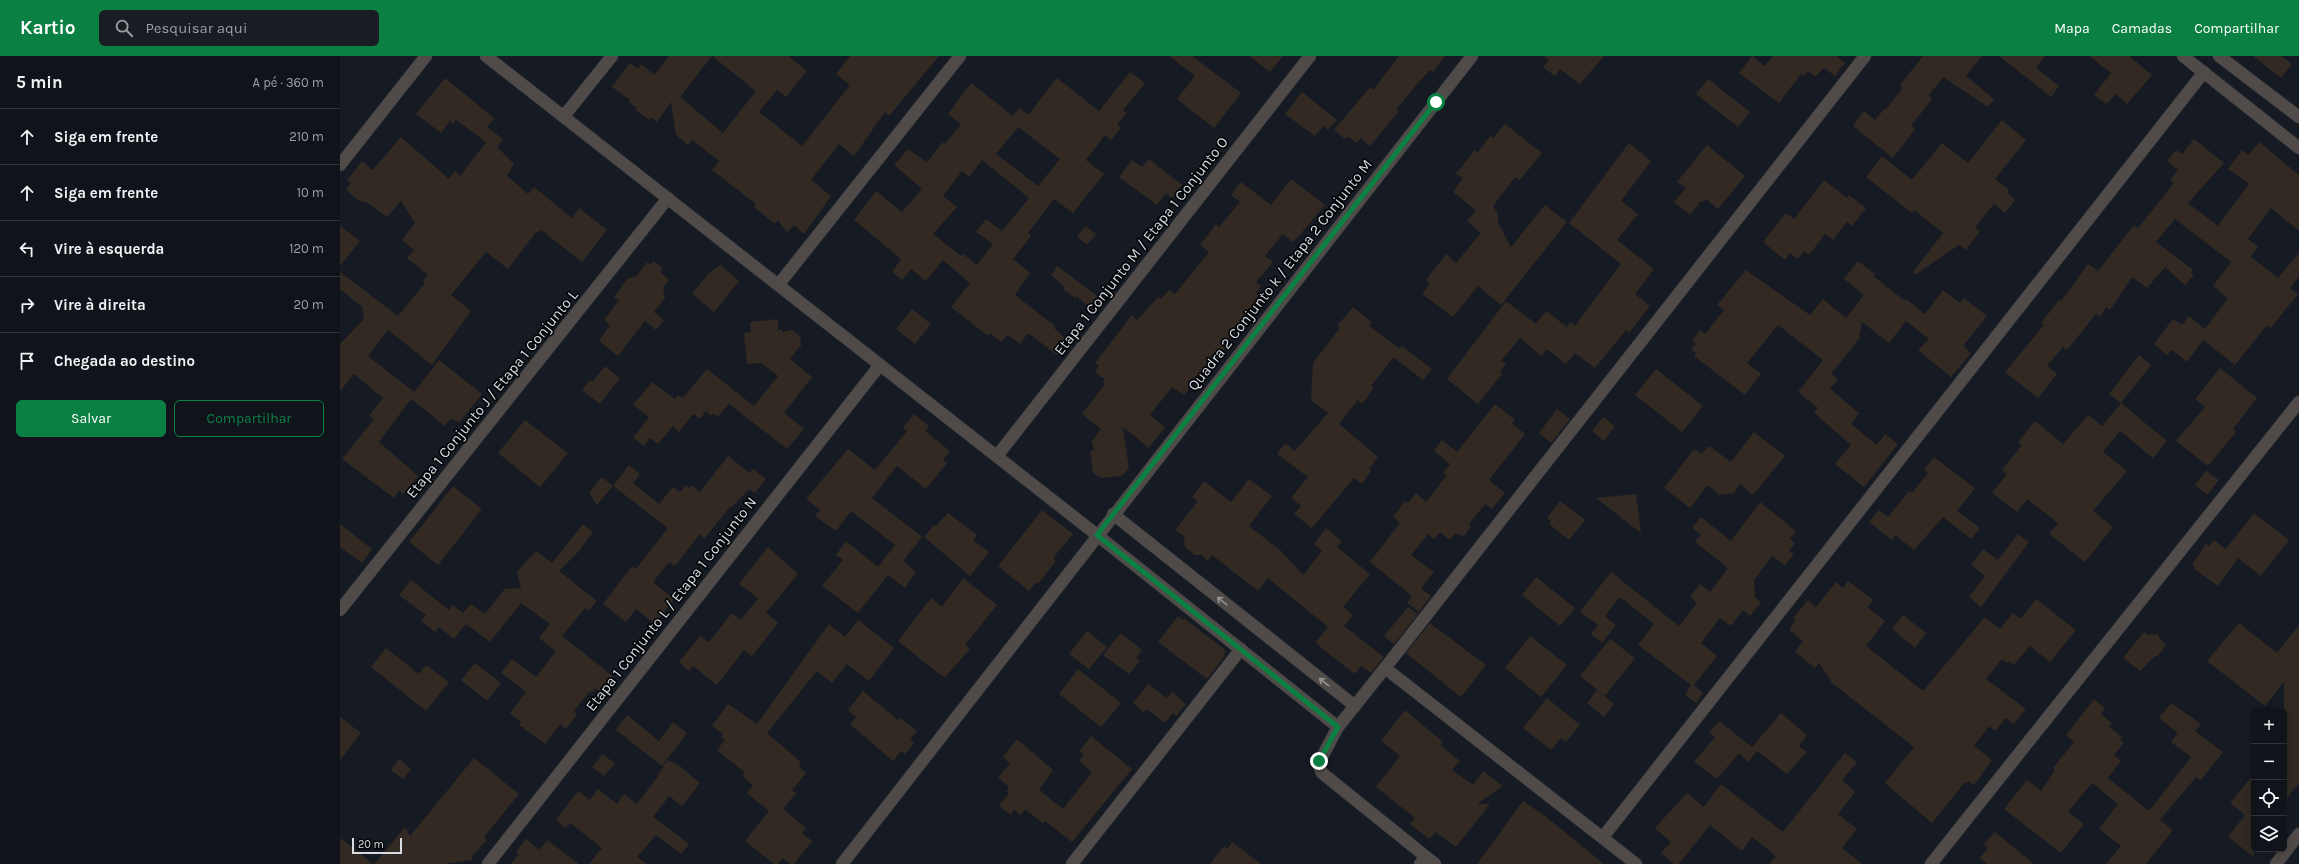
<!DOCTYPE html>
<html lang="pt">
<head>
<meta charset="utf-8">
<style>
	:root { --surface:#10141a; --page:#191d23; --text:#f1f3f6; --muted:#9c9ea2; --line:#303339; --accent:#0b8043 }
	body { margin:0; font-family:Karla,sans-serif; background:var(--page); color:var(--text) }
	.controls { position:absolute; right:12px; bottom:12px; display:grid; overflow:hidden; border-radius:6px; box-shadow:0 2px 10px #0003 }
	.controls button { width:36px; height:36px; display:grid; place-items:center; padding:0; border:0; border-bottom:1px solid var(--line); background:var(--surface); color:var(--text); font:20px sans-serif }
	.scale { position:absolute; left:12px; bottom:10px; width:50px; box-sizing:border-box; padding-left:4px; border:2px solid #d8dce2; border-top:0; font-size:11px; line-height:14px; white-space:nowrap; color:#d8dce2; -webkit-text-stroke:3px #040609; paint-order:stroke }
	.stop { position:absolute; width:12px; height:12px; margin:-9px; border:3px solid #0b8043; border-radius:50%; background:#fff }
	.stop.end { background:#0b8043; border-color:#fff; box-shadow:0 1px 4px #0008 }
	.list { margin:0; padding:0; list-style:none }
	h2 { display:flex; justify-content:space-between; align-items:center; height:52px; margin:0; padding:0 16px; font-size:17px }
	h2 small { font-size:13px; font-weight:400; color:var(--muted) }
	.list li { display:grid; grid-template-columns:26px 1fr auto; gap:12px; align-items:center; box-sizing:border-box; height:56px; padding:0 16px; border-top:1px solid var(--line) }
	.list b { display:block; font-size:15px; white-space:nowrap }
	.list em { font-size:13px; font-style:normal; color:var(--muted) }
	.actions { display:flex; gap:8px; padding:12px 16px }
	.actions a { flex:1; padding:9px 0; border:1px solid var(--accent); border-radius:6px; text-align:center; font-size:14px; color:var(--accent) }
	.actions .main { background:var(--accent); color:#fff }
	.icon { flex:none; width:22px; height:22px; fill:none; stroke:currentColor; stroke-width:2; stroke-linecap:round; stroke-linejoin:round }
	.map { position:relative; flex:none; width:1959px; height:808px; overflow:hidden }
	header { display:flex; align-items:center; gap:24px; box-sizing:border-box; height:56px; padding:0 20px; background:var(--accent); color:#fff }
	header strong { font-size:19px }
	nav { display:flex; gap:22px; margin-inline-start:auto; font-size:14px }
	.search { width:280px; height:36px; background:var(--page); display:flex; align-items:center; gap:10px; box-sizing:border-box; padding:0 14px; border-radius:6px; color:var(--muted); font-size:15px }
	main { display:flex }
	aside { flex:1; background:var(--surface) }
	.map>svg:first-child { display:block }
</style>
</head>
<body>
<header>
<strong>Kartio</strong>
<div class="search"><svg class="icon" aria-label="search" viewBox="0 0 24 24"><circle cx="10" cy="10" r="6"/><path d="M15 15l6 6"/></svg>Pesquisar aqui</div>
<nav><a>Mapa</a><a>Camadas</a><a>Compartilhar</a></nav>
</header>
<main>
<aside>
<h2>5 min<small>A pé · 360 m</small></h2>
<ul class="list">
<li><svg class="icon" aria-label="ahead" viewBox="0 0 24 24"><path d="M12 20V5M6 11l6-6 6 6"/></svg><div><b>Siga em frente</b></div><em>210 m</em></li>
<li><svg class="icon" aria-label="ahead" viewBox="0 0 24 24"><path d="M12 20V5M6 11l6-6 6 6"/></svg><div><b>Siga em frente</b></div><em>10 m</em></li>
<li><svg class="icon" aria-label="left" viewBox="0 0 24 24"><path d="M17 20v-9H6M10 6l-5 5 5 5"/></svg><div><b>Vire à esquerda</b></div><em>120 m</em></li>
<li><svg class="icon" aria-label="right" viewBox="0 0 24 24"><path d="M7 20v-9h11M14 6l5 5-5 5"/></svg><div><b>Vire à direita</b></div><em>20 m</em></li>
<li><svg class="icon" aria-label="arrive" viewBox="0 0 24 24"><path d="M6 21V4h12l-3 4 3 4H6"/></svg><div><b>Chegada ao destino</b></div></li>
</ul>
<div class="actions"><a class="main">Salvar</a><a>Compartilhar</a></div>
</aside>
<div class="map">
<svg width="1959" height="808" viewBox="0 0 1959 808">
	<rect width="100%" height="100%" fill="#161b23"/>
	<g fill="#312922" fill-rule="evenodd">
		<path d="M329,0H372L340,41L383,77L416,35L372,0H448L467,15L446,41L437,34L419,56L462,90L510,29L496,18L510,0H599L549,60L545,56L514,100L499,88L471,124L491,140L464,178L454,169L447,177L438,164L435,168L414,151L416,148L372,114L379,105L352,84L348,89L336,79L331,46L317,66L311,61L309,64L295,54L297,52L289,46L290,44L272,31L290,7L298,13L301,8L314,19Z"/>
		<path d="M829,0H852L901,37L874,72L837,43L855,20Z"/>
		<path d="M909,0H943L930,16Z"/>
		<path d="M1059,0H1105L1093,16L1090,14L1077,28L1056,54L1059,55L1030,90L1021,82L1017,87L1009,81L1005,83L994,74L1030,31L1033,34Z"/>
		<path d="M1203,0H1264L1240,28L1220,13L1215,20L1203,11L1209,4Z"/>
		<path d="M1412,0L1425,10L1433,0H1496L1505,7L1495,20L1484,12L1475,21L1468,15L1464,20L1461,18L1439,47L1399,17Z"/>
		<path d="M1583,0H1642L1626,20L1654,43L1648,51L1603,21L1589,39L1592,43L1571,70L1575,73L1553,102L1513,70L1524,55L1535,64L1545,52L1546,53L1562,33L1560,29Z"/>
		<path d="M1659,0H1705L1696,12L1719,30L1711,41Z"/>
		<path d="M1749,0H1789L1812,19L1787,48L1776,38L1766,48L1754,39L1771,17Z"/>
		<path d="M1913,0H1941L1952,8L1941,22Z"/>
		<path d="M790,16L805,27L783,54L787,57L777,69L781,72L771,84L765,79L746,104L764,118L733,157L714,143L688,177L691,180L673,203L690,217L675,239L715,270L714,272L728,285L717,299L688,277L680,288L667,279L661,286L650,277L648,280L611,251L630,227L603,204L586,225L571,213L562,224L552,216L561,203L514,164L536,135L562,156L582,133L554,109L568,93L587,106L603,86L605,88L621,68L608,58L631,27L673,60L679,52L688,59L717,22L759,55ZM678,71L720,103L698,130L656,98ZM642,104L689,142L662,175L646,163L636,176L653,188L637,209L623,198L621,200L593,178L617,151L603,140L622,115L629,121Z"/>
		<path d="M105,22L154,62L147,71L163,83L157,91L174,108L167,120L188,138L194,131L232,162L239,152L267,174L242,206L201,174L198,177L196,176L168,213L146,196L111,239L131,255L92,309L48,274L28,300L74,336L99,304L142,338L119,367L111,362L105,370L71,343L39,386L78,420L64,438L59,435L54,442L2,403L34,363L29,360L43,342L14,318L0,335V288L24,263L22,251L0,233V216L58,260L85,227L83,225L88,219L67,202L74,194L62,184L75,167L61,145L47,161L28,147L19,145L6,134L11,127L7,124L22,105L33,114L61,81L109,123L115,115L120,120L146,86L116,64L113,68L110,65L101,77L76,58Z"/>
		<path d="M1368,23L1410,56L1398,71L1356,38Z"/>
		<path d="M962,36L997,64L988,74L983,70L975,80L945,58Z"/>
		<path d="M1662,64L1686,84L1655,123L1669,134L1667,137L1675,144L1665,157L1654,148L1635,171L1640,175L1626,194L1619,189L1575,219L1573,216L1603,177L1574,154L1572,157L1526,121L1542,100L1572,124L1602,87L1628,107Z"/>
		<path d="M1165,68L1202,97L1180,124L1175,121L1153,150L1158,158V167L1171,191L1205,149L1227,166L1161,249L1138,230L1113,261L1082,238L1090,228L1086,224L1106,198L1116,207L1141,177L1127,165L1136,154L1113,136L1123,122L1116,118L1135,94L1138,96L1150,80L1153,82Z"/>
		<path d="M1854,83L1884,107L1848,147L1878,170L1909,128L1888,113L1902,94L1909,99L1919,86L1959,119V175L1931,152L1908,183L1918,191L1911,201L1938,222L1959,197V220L1950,232L1958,238L1931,272L1927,269L1895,309L1863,284L1847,306L1832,294L1827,299L1814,288L1833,263L1842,269L1849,260L1865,273L1888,242L1873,230L1891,206L1835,163L1816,186L1853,214L1851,217L1854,219L1845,229L1825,211L1807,232L1792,221L1770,254L1766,251L1760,261L1756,258L1727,294L1723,291L1707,310L1717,318L1698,342L1665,316L1704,269L1701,267L1719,244L1721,245L1748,208L1758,215L1794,169L1798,172L1834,127L1830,124L1838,114L1827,105L1836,94L1842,98Z"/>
		<path d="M1289,87L1311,105L1281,145L1298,158L1277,184L1314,213L1295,238L1310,250L1289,277L1286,274L1255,312L1235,297L1226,308L1207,293L1201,300L1180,282L1161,305L1166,308L1160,316L1162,318L1138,348L1107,323L1166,245L1196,268L1206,255L1227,271L1231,266L1235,270L1281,208L1229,167Z"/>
		<path d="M1367,89L1405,120L1378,153L1366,143L1363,146L1361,145L1350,159L1334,146L1346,132L1337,126Z"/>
		<path d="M809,103L842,129L832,142L826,137L817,149L779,121L792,104L802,111Z"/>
		<path d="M951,123L985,149L957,182L953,186L943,178L925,200L933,206L916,226L921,230L916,237L922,242L893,276L884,292L885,293L864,316L863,315L844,339L832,331L810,359L825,371L809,392L783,371L789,413L781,420L762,422L753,417L750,395L754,394L752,385L761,373L742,358L765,328L763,326L765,323L755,316L759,310L755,307L792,259L797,264L818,241L821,243L829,234L835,238L869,196L860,189L876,168L879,171L900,146L891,139L901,126L931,149Z"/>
		<path d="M1484,124L1507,142L1509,139L1526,152L1512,170L1507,166L1493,184L1485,178L1469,199L1464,195L1458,203L1450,197L1445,204L1423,186L1446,157L1454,163Z"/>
		<path d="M0,170L20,185L0,210Z"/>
		<path d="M745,170L756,178L747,189L737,181Z"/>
		<path d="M313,205L323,212L320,216L329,224L323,231L325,242L314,256L324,264L316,274L305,265L278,300L259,285L270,269L264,264L279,244L274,241L285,226L288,222L296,221L307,206L310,209Z"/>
		<path d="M1518,205L1535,218L1533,220L1565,245L1566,243L1585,258L1603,234L1620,247L1624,242L1647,260L1623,290L1631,297L1611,321L1578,294L1589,283L1566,265L1549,287L1522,266L1519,283L1491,318L1498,323L1490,333L1519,357L1511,368L1537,389L1545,378L1558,388L1524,431L1495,408L1511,389L1474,357L1478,352L1458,336L1483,304L1438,269L1407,307L1421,318L1405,339L1354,300L1356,297L1351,293L1356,288L1352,285L1360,274L1365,278L1384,254L1377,249L1406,214L1470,259L1483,243L1506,262L1524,239L1504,223Z"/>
		<path d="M380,209L399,225L374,256L352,238L369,217Z"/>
		<path d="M717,210L765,246L756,257L736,240L735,242L723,233L725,231L711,219Z"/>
		<path d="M1013,251L1032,266L1029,270L1060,293L1031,330L1034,332L1022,348L1018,344L999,368L1038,401L1029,413L1031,415L1022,428L1014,422L972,472L954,458L961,450L951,442L968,421L937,398L945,387L955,395L988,357L971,344L973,307L1000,272L997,270Z"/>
		<path d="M572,253L591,268L575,288L556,273Z"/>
		<path d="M438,263V274L442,273V276L452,274L461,281L460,287L462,288L450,303L472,321L444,357L464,373L447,393L389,348L378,361L373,357L371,360L366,355L360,363L353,358L339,376L333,370L318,388L310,382L304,390L293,382L309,361L293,349L312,326L335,343L338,339L343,342L367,313L414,350L438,320L421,307L407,308L404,277L411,276L410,266Z"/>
		<path d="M1062,290L1092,313L1083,324L1053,301Z"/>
		<path d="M1799,299L1811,309L1781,347L1769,338Z"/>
		<path d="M265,310L280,322L260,348L242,334L250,324L252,326Z"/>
		<path d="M1880,312L1917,342L1893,373L1896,376L1868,410L1836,385L1865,351L1855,343Z"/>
		<path d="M1316,313L1363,350L1342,376L1295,339Z"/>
		<path d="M1781,347L1827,385L1813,402L1780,375L1763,396L1787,415L1753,455L1773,471L1745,506L1709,478L1718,467L1687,443L1677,456L1652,437L1667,418L1662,414L1682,389L1678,386L1695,365L1723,388L1748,359L1762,370Z"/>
		<path d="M1155,348L1175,364L1172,368L1185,378L1149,424L1165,437L1152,453L1145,448L1129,468L1131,470L1124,480L1115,477L1110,484L1100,476L1094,483L1088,478L1071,499L1094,516L1081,532L1091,540L1079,556L1067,547L1072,540L1030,506L1060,467L1053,461L1065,445L1068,447L1076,437L1086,446L1107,419L1103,417L1110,408L1094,395L1102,384L1117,396Z"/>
		<path d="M1217,353L1230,363L1211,387L1199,377Z"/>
		<path d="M574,358L589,370L585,375L610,395L603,404L607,407L586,433L557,410L532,442L582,481L563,505L576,516L565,532L548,519L518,557L482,530L503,504L496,499L506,485L538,511L555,489L511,455L496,475L475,460L480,454L466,443L508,393L535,414L567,375L563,372Z"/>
		<path d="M1263,361L1275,370L1264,385L1252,375Z"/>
		<path d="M185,364L228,397L200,431L158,397Z"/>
		<path d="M1414,376L1445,400L1413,439L1400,428L1394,437L1380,439L1368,429L1350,452L1324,432L1354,393L1362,398L1369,390L1391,406Z"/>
		<path d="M388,400L410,417L413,413L426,423L415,437L409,433L391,452L390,451L364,483L360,478L335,510L329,506L313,526L334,543L315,568L296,553L286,566L263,548L292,510L296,513L328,472L273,430L257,449L249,437L262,421L273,430L289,409L300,418L293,427L319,448L333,431L340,436L346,429L349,432L351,429L360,436Z"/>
		<path d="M1594,401L1635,432L1617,455L1640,472L1631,483L1603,461L1574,494L1555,479L1552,484L1529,466L1539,454L1548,461L1569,435L1572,437L1588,417L1584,414Z"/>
		<path d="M1866,415L1879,424L1867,439L1855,429Z"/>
		<path d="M909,423L932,440L909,470L941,495L963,519L982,495L974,488L986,472L1002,485L997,491L1030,518L1003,551L1013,559L1004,570L1044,601L1031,617L1021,610L1015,618L981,592L976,586L988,571L928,522L918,535L872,499L868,505L861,499H855L845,491L844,480L835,474L858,445L852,441L864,425L891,446Z"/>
		<path d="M113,430L142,453L98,509L69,486Z"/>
		<path d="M1296,438L1299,460L1301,477L1256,442Z"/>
		<path d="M1220,445L1245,464L1229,484L1209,468L1211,465L1207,462Z"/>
		<path d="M1420,446L1456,475L1450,483L1455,487L1449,495L1454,498L1445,509L1432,500L1414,524L1415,541L1421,546L1410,560L1403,554L1391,570L1380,562L1361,587L1377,600L1354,629L1363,637L1356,647L1345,639L1351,629L1298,589L1314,568L1280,541L1265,560L1276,569L1262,587L1251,578L1258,569L1240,556L1271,516L1339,570L1357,547L1350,541L1360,528L1370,536L1388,512L1355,486L1361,479L1352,472L1361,461L1391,485Z"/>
		<path d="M702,454L733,478L713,502L716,505L698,528L696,526L689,535L658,510Z"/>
		<path d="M608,457L637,479L633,484L649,496L630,520L584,481L594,469L596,470Z"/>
		<path d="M1914,457L1949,484L1921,520L1898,502L1878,530L1853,512L1855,510L1852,508L1866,488L1869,490L1874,484L1886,493Z"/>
		<path d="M0,468L32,493L22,507L0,491Z"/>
		<path d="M243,468L253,476L238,496L219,515L257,545L249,555L245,552L222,580L274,621L262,637L255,632L252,637L250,635L234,655L237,658L226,673L220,668L205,688L179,669L181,666L170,657L186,636L161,617L172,603L196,621L216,595L199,582L210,568L181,547L150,586L126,568L114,583L99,571L95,576L81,565L86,559L59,539L71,524L109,554L113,549L123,557L131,548L145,558L164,534L163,533L181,532L177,516L196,495L212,507Z"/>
		<path d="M1678,478L1689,486L1641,551L1629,541L1645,520L1631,509L1643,493L1658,504Z"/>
		<path d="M428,491L458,518L426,557L438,567L412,600L404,594L377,629L353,610L349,615L339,606L360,580L369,586L392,557L401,564L418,542L399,528Z"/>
		<path d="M1196,521L1235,552L1220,570L1182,539Z"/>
		<path d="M623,522L657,549L625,589L630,593L605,621L599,618L558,585L591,542L602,551Z"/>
		<path d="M1508,525L1533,544L1528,552L1545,565L1526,590L1583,635L1645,561L1660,573L1673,557L1681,563L1696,543L1736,574L1710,606L1690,590L1674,609L1669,605L1667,607L1662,603L1646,623L1686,653L1674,668L1666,662L1655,675L1649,670L1634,690L1652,704L1634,729L1629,725L1627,727L1625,726L1592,767L1545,727L1574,691L1492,627L1479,607L1475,612L1455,596L1463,585L1449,574L1456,564L1453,562L1468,544L1476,551L1496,526L1503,532Z"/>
		<path d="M1068,551L1078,558L1054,588L1044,580Z"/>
		<path d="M1563,559L1586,577L1575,592L1552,573Z"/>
		<path d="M838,560L843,564L844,562L885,594L884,601L867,623L818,586Z"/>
		<path d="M518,564L554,592L529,625L507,608L492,627L477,615L427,677L461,706L459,711L466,717L452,734L456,737L443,753L466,772L462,777L472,785L454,808H450L443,802L438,808H434L405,785L429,755L407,737L413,729L402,720L405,717L377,694L385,684L381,681L383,678L372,670L388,648L417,668L489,568L505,581Z"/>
		<path d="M1090,567L1146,609L1121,641L1066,597Z"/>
		<path d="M1899,567L1937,597L1959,569V727L1944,746V626L1925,650L1867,605Z"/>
		<path d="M747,575L767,591L749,613L729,598Z"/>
		<path d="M1804,576L1808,579L1818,578L1820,583L1826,589L1818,600H1815L1800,615L1783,602Z"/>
		<path d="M781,577L802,594L796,602L800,605L789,618L763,599Z"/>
		<path d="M1190,580L1227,609L1201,641L1165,612Z"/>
		<path d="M1270,583L1295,602L1265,640L1240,620Z"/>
		<path d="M46,592L79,618L86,609L109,626L86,655L31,611Z"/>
		<path d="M135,607L161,627L147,645L121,624Z"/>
		<path d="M738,613L781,647L761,671L719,638Z"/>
		<path d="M808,628L827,642L832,636L846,648L836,660L833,657L825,667L807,653L803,656L793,647Z"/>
		<path d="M1257,634L1274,648L1264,661L1247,647Z"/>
		<path d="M523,635L558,664L560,662L577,675L570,683L574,687L565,698L561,695L553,705L510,668L516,661L508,654Z"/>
		<path d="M1207,642L1240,669L1226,686L1221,682L1211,694L1183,672Z"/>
		<path d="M1754,643L1765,652L1761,658L1772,667L1769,671L1782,681L1780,683L1784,687L1774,699L1781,705L1768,722L1809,755L1851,701L1831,686L1838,677L1819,662L1831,647L1861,668L1855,675L1883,696L1861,724L1856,721L1820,764L1833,774L1806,808H1766L1781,790L1759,773L1778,748L1752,727L1728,756L1744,768L1721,797L1664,753L1687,724L1701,735L1715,714L1713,712L1734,686L1726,679Z"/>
		<path d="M1065,654L1103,686L1100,689L1120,705L1112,714L1133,729L1143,715L1163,730L1137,748H1150L1116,791L1096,776L1089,783L1070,768L1075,762L1036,731L1060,700L1041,685Z"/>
		<path d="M1441,657L1467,679L1459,690L1467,696L1447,718L1417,695L1408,706L1399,697L1377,723L1354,706L1375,681L1369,677L1379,665L1412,691Z"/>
		<path d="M287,659L319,685L333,666L347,677L322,710L276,674Z"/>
		<path d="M0,661L21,677L0,704Z"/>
		<path d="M751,680L792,713L732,786L705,765L704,768L685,753L681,759L674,754L671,759L659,750L669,737L667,735L669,731L658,722L670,707L663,701L677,683L713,714L699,734L723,753L752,716L739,705L744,698L739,695Z"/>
		<path d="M1505,697L1517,706L1502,724L1515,736L1498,758L1517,773L1502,792L1522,808H1429L1436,800L1412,781L1402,795L1370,769L1339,808H1334L1321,797L1331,786L1315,772L1347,737L1364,751L1381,728L1443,776Z"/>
		<path d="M263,698L275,708L264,720L252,711Z"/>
		<path d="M134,702L179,738L144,781L147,784L132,800V804L103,808H34L65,771L70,780Z"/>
		<path d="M59,703L71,713L63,723L51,714Z"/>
		<path d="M328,704L341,711L360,727L342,750L329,740L313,761L349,788L341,798L316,779L297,801L307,808H249L262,792L230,767L225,772L216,764L238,735L250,744L258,733L277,748L284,738L297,748L319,719L318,718Z"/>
		<path d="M1914,718V801L1888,781L1905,759L1890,747Z"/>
		<path d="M1183,745L1205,760L1264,808H1137Z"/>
		<path d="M1655,776L1694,808H1647L1640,802L1648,792L1643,789Z"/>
		<path d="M0,782L33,808H0Z"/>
		<path d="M186,783L199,794L207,784L239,808H171L179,798L176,796Z"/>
		<path d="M892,786L921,808H870L884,790L887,793Z"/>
	</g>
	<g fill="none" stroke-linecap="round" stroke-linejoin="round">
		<defs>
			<path id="pedestrian" d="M1879,0L1959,61"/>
			<g id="minor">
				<path d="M146,0L757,479"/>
				<path d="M1843,0L1959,92"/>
				<path d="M224,60L272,0"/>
				<path d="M0,109L86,0"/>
				<path d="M439,228L620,0"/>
				<path d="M657,400L970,0"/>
				<path d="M0,554L328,142"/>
				<path d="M1045,612L1525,0"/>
				<path d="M1263,781L1864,16"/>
				<path d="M148,808L540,309"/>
				<path d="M732,808L901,593"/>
				<path d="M1080,808L1086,801"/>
				<path d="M1591,808L1959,346"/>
				<path d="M1936,808L1959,778"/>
			</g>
			<g id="tertiary">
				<path d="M773,458L1015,650"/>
				<path d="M757,479L998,671"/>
				<path d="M502,808L1132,0"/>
				<path d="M1095,808L982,717L978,708L998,671L1045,612L1296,808"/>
			</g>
		</defs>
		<use href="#pedestrian" stroke="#31363e" stroke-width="13"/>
		<use href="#minor" stroke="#31363e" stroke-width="13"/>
		<use href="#tertiary" stroke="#31363e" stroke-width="13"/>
		<use href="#pedestrian" stroke="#504b48" stroke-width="12"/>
		<use href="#minor" stroke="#504b48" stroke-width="12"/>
		<use href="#tertiary" stroke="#504b48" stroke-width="12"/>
	</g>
	<defs><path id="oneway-shaft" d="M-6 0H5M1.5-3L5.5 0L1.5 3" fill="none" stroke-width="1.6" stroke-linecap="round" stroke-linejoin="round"/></defs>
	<g stroke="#949495">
		<use href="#oneway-shaft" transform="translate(882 545) rotate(-142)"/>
		<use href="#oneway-shaft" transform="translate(984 626) rotate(-142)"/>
	</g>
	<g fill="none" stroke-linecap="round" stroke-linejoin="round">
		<path stroke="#0b8043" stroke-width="5" d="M979,705L998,671L757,479L1096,46"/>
	</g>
	<g text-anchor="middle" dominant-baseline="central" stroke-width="3.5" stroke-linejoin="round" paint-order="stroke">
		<g font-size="15" fill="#d8dce2" stroke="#040609">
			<text transform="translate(801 190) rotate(-52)">Etapa 1 Conjunto M / Etapa 1 Conjunto O</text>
			<text transform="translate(940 219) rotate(-52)">Quadra 2 Conjunto k / Etapa 2 Conjunto M</text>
			<text transform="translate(152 338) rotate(-51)">Etapa 1 Conjunto J / Etapa 1 Conjunto L</text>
			<text transform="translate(331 548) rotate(-52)">Etapa 1 Conjunto L / Etapa 1 Conjunto N</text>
		</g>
	</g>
</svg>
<div class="controls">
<button>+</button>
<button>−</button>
<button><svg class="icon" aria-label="locate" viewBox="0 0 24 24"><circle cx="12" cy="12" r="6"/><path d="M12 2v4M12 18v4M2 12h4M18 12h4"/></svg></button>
<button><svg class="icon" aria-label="layers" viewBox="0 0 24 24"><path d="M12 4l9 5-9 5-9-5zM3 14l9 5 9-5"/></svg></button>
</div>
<div class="scale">20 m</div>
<div class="stop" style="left:1096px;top:46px"></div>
<div class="stop end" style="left:979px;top:705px"></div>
</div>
</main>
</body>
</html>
